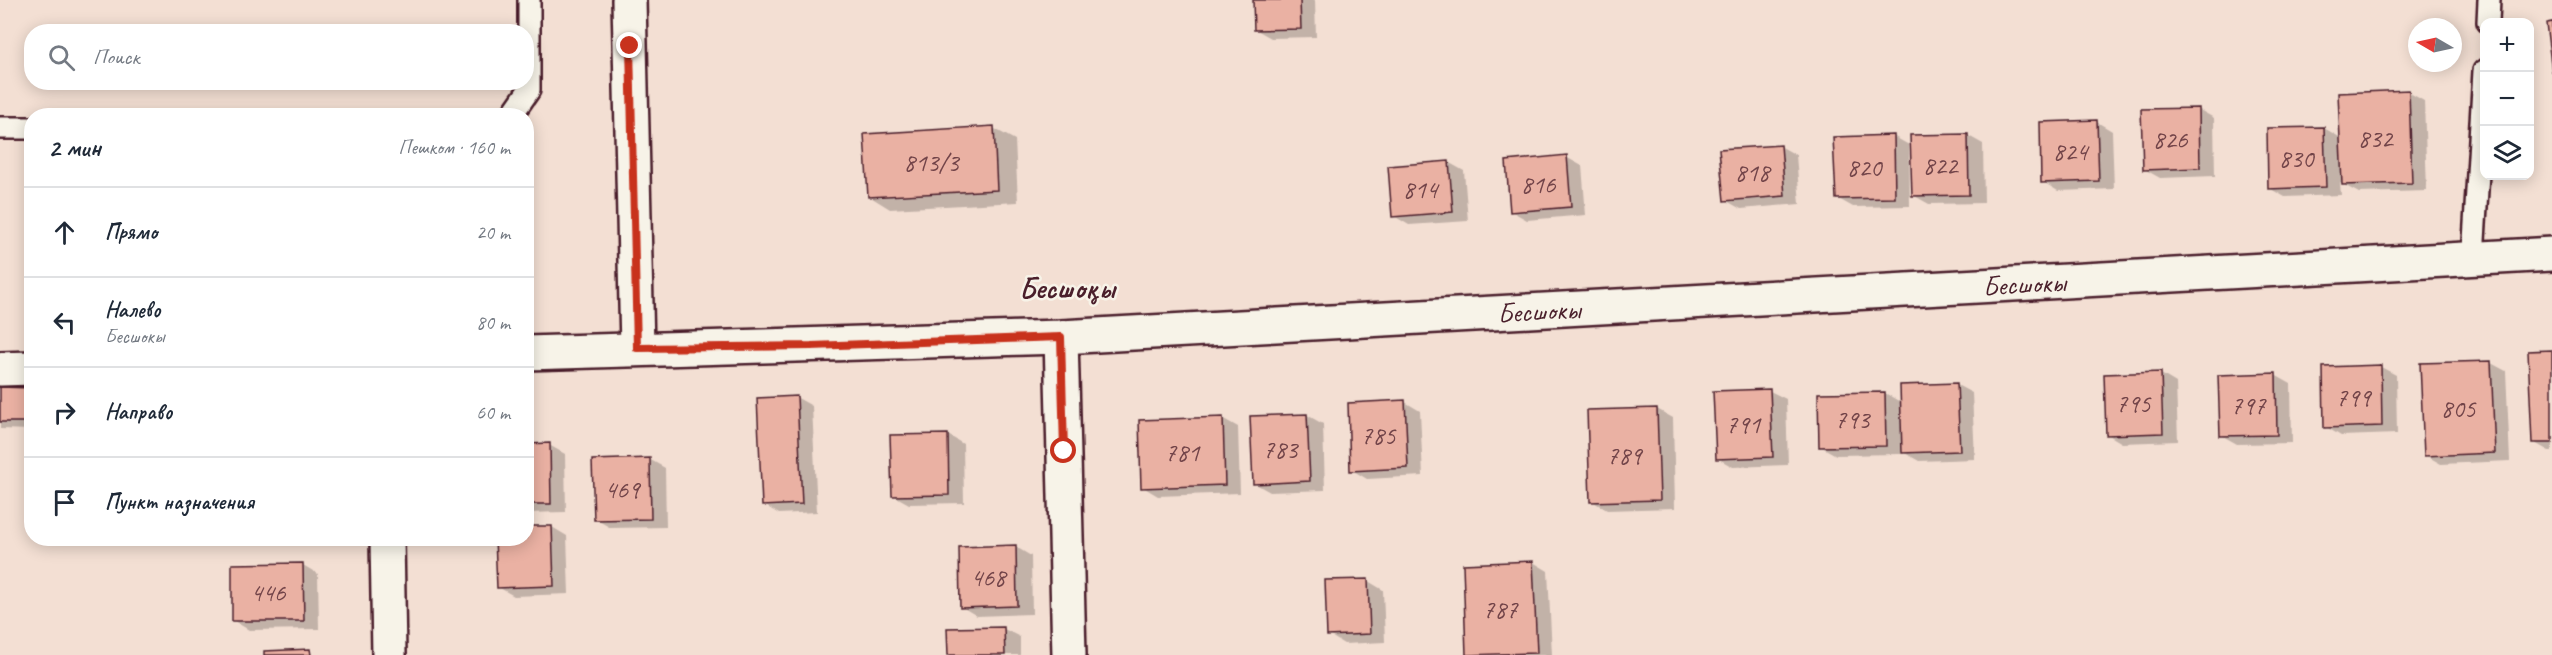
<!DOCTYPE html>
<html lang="ru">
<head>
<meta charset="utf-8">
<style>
	:root { --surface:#fff; --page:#f2f2f3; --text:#1f2937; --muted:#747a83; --line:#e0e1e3 }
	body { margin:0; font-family:Caveat,sans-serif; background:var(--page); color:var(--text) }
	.controls { position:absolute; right:18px; top:18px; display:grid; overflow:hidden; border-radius:12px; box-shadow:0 3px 15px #0003 }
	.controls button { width:54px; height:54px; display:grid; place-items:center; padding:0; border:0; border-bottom:2px solid var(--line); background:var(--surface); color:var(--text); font:30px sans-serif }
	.compass { position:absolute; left:2408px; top:18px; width:54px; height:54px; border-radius:50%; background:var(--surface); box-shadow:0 3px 15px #0003; rotate:279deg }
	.stop { position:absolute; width:18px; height:18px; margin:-14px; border:4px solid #c8321e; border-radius:50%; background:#fff }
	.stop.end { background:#c8321e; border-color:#fff; box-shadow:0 2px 6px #0008 }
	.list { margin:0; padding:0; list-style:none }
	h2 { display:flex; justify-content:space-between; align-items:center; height:78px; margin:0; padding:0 24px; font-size:26px }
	h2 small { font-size:20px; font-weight:400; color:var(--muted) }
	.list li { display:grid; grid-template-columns:39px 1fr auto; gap:18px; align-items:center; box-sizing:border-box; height:90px; padding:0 24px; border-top:2px solid var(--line) }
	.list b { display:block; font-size:22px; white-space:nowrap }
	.list p { margin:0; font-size:20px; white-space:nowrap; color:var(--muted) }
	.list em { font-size:20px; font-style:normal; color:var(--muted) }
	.icon { flex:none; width:33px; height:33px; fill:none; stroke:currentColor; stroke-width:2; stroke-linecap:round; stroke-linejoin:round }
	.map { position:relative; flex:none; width:2552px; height:655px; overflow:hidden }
	.search { position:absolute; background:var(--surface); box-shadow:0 3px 15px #0003; left:24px; top:24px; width:510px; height:66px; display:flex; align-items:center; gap:15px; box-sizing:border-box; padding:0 21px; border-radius:24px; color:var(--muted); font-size:22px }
	.panel { position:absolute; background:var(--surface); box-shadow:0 3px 15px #0003; left:24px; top:108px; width:510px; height:438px; border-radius:24px }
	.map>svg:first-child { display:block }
</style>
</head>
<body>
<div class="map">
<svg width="2552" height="655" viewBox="0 0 2552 655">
	<rect width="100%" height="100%" fill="#f3dfd3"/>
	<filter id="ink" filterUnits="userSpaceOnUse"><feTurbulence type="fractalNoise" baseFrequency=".0167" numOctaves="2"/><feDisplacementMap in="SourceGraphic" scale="12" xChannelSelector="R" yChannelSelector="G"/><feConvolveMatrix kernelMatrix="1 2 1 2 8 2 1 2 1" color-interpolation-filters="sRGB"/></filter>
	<g filter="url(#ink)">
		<g fill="#0003">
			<path d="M1255,0H1315L1316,37L1271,38L1255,29Z"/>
			<path d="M2408,92L2424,101L2427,191L2359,193L2340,183L2341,195L2285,197L2269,188L2324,128L2341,138Z"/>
			<path d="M2198,109L2214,118L2215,176L2160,178L2144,169Z"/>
			<path d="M2097,122L2112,131L2114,189L2058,191L2043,182Z"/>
			<path d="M993,128L1015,140L1018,202L890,209L869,196Z"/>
			<path d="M1967,135L1983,144L1984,203L1929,204L1913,195Z"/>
			<path d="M1893,136L1909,145L1910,206L1853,207L1837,198Z"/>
			<path d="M1780,146L1796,155L1800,204L1741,209L1725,200Z"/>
			<path d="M1566,157L1582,166L1586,215L1527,220L1511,211Z"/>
			<path d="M1448,162L1464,171L1468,221L1409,225L1394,216Z"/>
			<path d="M2552,352V451H2549L2533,442Z"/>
			<path d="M2491,363L2506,371L2510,461L2441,464L2425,455Z"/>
			<path d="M2381,367L2396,375L2397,434L2341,436L2326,427Z"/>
			<path d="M2161,374L2176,383L2178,441L2122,443L2107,434Z"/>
			<path d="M2275,375L2291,384L2292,443L2237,444L2221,435Z"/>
			<path d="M1957,385L1972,393L1975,459L1919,461L1901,451V454L1836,455L1820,446L1885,393L1902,403Z"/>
			<path d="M0,389L32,390V430L0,429Z"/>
			<path d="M1770,391L1786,399L1788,465L1733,467L1717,458L1715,393Z"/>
			<path d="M796,397L812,406L817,512L779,514L764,505Z"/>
			<path d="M1405,402L1420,411L1423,476L1367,479L1352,470Z"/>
			<path d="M1657,409L1673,418L1675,508L1607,510L1592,501L1588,411Z"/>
			<path d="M1307,415L1323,424L1325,490L1270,492L1254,483L1251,417Z"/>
			<path d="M1222,418L1238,427L1240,493L1158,496L1143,487Z"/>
			<path d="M948,435L963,444L964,503L909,504L893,495Z"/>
			<path d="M526,445H549L565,454L566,512L526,513Z"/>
			<path d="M649,459L665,468L666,527L611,528L595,519Z"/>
			<path d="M552,527L567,536L569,594L514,596L498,587L526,538Z"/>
			<path d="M1016,547L1031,556L1032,614L977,616L962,607Z"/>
			<path d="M1533,562L1548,571L1552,655H1468L1464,565Z"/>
			<path d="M303,565L318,574L319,629L249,630L234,621Z"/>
			<path d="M1368,581L1383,590L1385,642L1344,644L1329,635Z"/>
			<path d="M1004,629L1020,637V655H949L948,630Z"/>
		</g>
		<g fill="#eab1a3" stroke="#4a1f2b" stroke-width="1.5">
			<path d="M1253,0H1300L1301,29L1254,30Z"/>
			<path d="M2552,22V72L2546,23Z"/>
			<path d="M2409,90L2412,183L2342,185L2338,93Z"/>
			<path d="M2199,108L2200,168L2143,170L2141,109Z"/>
			<path d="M2097,120L2099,181L2041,183L2040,122Z"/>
			<path d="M994,126L997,190L868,197L864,134Z"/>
			<path d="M2324,127L2326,187L2268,189L2267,128Z"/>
			<path d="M1968,134L1969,195L1912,196L1910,135Z"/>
			<path d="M1894,135L1895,198L1836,199L1833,137Z"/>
			<path d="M1781,145L1785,196L1724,201L1719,149Z"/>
			<path d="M1567,155L1571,207L1510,212L1506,161Z"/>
			<path d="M1449,161L1453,212L1392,217L1388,166Z"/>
			<path d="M2552,350V443H2532L2528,351Z"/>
			<path d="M2491,361L2495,453L2424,456L2420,363Z"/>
			<path d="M2381,365L2382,426L2324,428L2323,367Z"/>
			<path d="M2161,372L2163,433L2106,435L2104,374Z"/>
			<path d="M2276,373L2277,435L2220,436L2218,375Z"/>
			<path d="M1957,383L1960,451L1902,453L1900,385Z"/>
			<path d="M0,387L32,388V422H0Z"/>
			<path d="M1770,389L1773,457L1716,459L1713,391Z"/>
			<path d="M1885,392L1886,446L1819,447L1818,393Z"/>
			<path d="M797,396L802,504L762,506L757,398Z"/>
			<path d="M1405,400L1408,468L1350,471L1348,403Z"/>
			<path d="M1657,408L1660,500L1590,502L1587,410Z"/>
			<path d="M1307,414L1310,481L1253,484L1250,416Z"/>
			<path d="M1223,417L1225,485L1141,488L1139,420Z"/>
			<path d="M948,434L949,495L892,496L890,435Z"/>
			<path d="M550,443L551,504H526V444Z"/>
			<path d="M650,458L651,519L594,520L592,460Z"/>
			<path d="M526,526H552L554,586L497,588L495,538H526Z"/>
			<path d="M1016,545L1017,606L960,608L959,547Z"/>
			<path d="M1533,561L1537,653L1466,655L1463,564Z"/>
			<path d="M303,563L304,621H232V564Z"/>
			<path d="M1368,579L1370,634L1327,636L1325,580Z"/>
			<path d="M1004,627L1005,655H948L947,628Z"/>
			<path d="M310,649L311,655H264V651Z"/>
		</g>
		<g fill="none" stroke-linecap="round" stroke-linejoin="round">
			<defs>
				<g id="lane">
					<path d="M2488,22L2489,0"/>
					<path d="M511,116L529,90V0"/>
					<path d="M0,128H32"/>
					<path d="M2473,258L2484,71"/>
				</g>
				<g id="street">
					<path d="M629,0L637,348"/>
					<path d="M1061,337L1069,655"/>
					<path d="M387,538L389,655"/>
				</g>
				<g id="secondary">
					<path id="s1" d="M526,353L1061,337L2552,254"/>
					<path d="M0,369L32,368"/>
				</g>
			</defs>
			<use href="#lane" stroke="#4a1f2b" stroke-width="26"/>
			<use href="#street" stroke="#4a1f2b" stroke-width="38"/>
			<use href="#secondary" stroke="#4a1f2b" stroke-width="38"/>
			<use href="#lane" stroke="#f7f3e8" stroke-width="21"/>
			<use href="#street" stroke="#f7f3e8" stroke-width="33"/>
			<use href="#secondary" stroke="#f7f3e8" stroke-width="33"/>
		</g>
	</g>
	<g fill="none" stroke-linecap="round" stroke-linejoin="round" filter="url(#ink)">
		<path stroke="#c8321e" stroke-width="8" d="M630,46L637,348L811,346L1061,337L1064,451"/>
	</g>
	<g text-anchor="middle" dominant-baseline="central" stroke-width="5" stroke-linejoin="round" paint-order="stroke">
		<g font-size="26" fill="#724449">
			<text x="2375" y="138">832</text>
			<text x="2170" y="139">826</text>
			<text x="2070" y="151">824</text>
			<text x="2296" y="158">830</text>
			<text x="931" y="162">813/3</text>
			<text x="1940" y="165">822</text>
			<text x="1864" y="167">820</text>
			<text x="1752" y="172">818</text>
			<text x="1538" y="184">816</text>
			<text x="1420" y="189">814</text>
			<text x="2353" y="397">799</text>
			<text x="2133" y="403">795</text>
			<text x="2248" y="405">797</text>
			<text x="2458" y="408">805</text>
			<text x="1852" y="419">793</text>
			<text x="1743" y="424">791</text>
			<text x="1378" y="435">785</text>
			<text x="1280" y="449">783</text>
			<text x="1182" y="452">781</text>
			<text x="1624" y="455">789</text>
			<text x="622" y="489">469</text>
			<text x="988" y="577">468</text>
			<text x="268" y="592">446</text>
			<text x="1500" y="609">787</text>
		</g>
		<g font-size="28" fill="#4a1f2b" stroke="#f7f3e8">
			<text stroke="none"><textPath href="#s1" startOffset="1500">Бесшокы</textPath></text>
			<text stroke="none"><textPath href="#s1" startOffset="1014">Бесшокы</textPath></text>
		</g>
		<g font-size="30" font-weight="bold" fill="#4a1f2b" stroke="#f7f3e8">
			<text x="1067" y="288">Бесшоқы</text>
		</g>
	</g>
</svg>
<div class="controls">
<button>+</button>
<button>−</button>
<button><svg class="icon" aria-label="layers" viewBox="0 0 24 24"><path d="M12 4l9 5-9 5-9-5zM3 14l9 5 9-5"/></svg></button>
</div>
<svg class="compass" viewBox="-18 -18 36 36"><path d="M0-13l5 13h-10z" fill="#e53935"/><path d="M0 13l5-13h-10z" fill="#747a83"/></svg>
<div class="stop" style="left:1064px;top:451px"></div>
<div class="stop end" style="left:630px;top:46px"></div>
<div class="search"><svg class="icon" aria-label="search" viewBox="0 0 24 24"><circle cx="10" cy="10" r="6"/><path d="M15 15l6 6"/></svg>Поиск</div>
<section class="panel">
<h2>2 мин<small>Пешком · 160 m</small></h2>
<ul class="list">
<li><svg class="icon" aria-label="ahead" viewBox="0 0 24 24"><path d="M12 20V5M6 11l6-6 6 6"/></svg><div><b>Прямо</b></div><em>20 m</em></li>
<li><svg class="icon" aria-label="left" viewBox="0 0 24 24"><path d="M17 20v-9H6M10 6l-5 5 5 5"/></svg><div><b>Налево</b><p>Бесшокы</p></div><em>80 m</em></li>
<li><svg class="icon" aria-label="right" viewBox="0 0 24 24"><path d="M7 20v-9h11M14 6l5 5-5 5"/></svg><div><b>Направо</b></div><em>60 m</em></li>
<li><svg class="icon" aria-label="arrive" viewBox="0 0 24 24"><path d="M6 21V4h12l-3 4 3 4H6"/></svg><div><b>Пункт назначения</b></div></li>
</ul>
</section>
</div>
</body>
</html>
